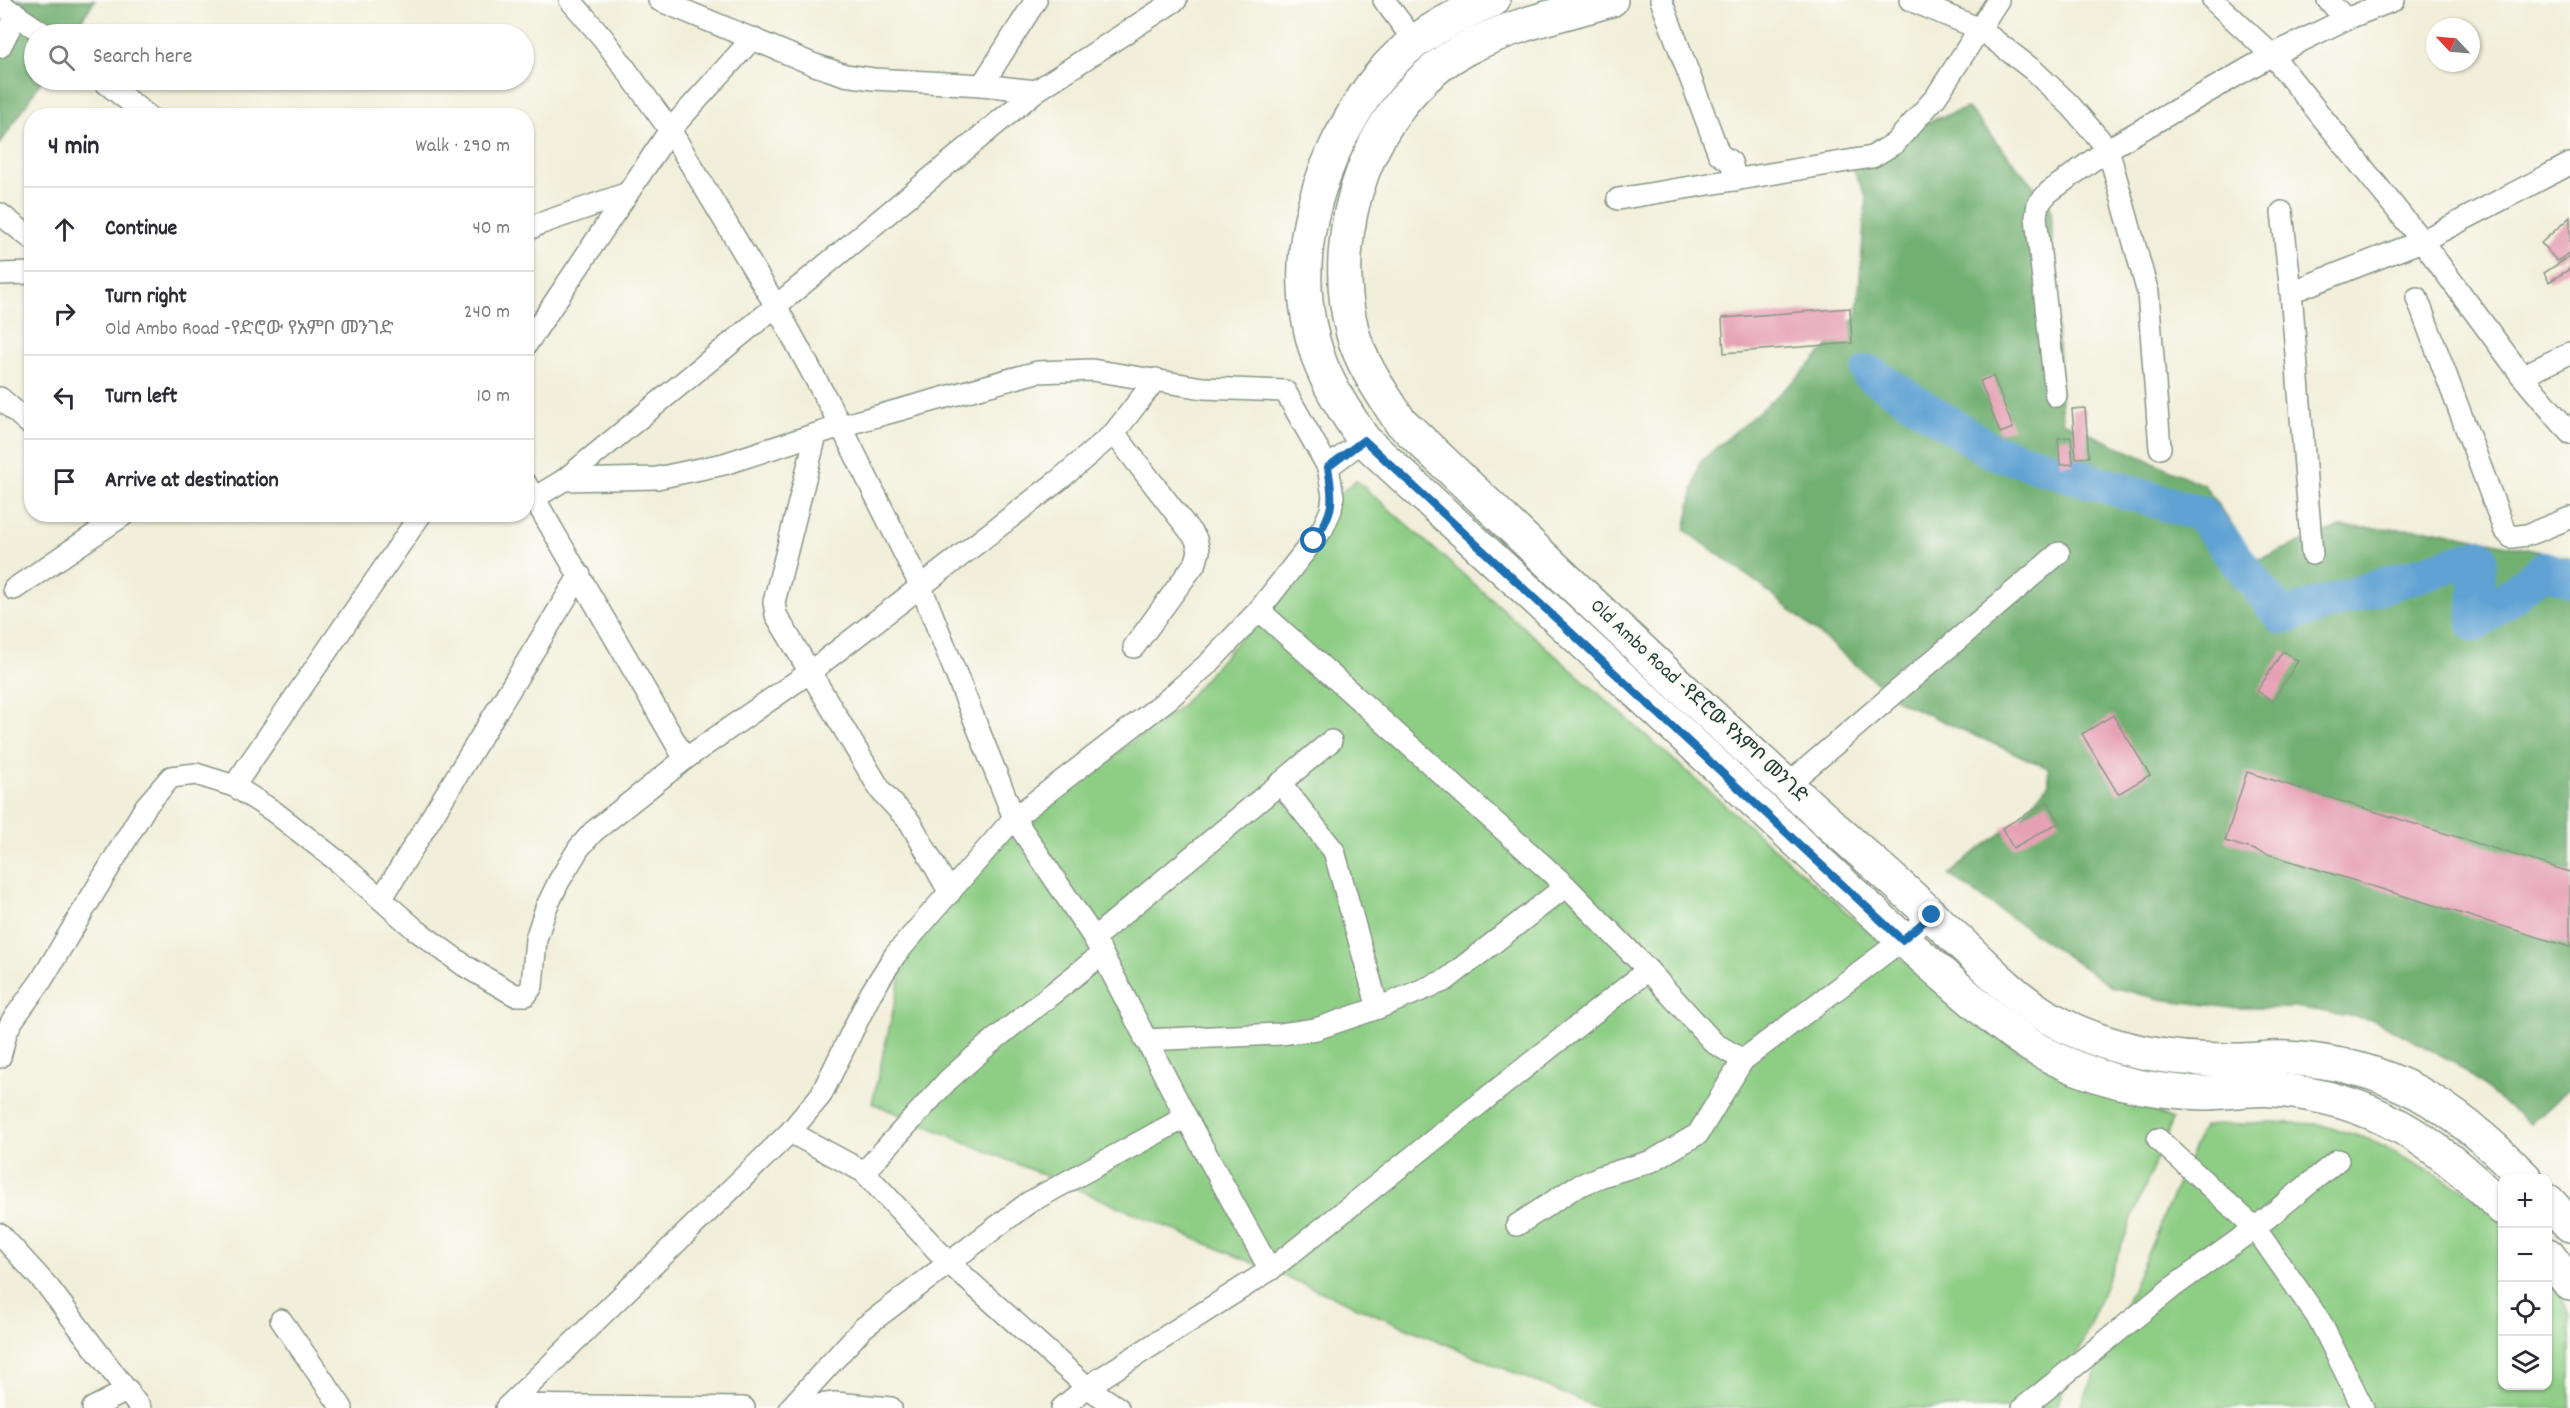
<!DOCTYPE html>
<html lang="en">
<head>
<meta charset="utf-8">
<style>
	:root { --surface:#fff; --page:#f2f2f3; --text:#2b2b33; --muted:#7c7c81; --line:#e1e1e2 }
	body { margin:0; font-family:Dekko,"Noto Sans Ethiopic",sans-serif; background:var(--page); color:var(--text) }
	.controls { position:absolute; right:18px; bottom:18px; display:grid; overflow:hidden; border-radius:12px; box-shadow:0 2px 4px #0004 }
	.controls button { width:54px; height:54px; display:grid; place-items:center; padding:0; border:0; border-bottom:2px solid var(--line); background:var(--surface); color:var(--text); font:30px sans-serif }
	.compass { position:absolute; left:2426px; top:18px; width:54px; height:54px; border-radius:50%; background:var(--surface); box-shadow:0 2px 4px #0004; rotate:296deg }
	.stop { position:absolute; width:18px; height:18px; margin:-14px; border:4px solid #1f6fb2; border-radius:50%; background:#fff }
	.stop.end { background:#1f6fb2; border-color:#fff; box-shadow:0 2px 6px #0008 }
	.list { margin:0; padding:0; list-style:none }
	h2 { display:flex; justify-content:space-between; align-items:center; height:78px; margin:0; padding:0 24px; font-size:26px }
	h2 small { font-size:20px; font-weight:400; color:var(--muted) }
	.list li { display:grid; grid-template-columns:39px 1fr auto; gap:18px; align-items:center; box-sizing:border-box; height:84px; padding:0 24px; border-top:2px solid var(--line) }
	.list b { display:block; font-size:22px; white-space:nowrap }
	.list p { margin:0; font-size:20px; white-space:nowrap; color:var(--muted) }
	.list em { font-size:20px; font-style:normal; color:var(--muted) }
	.icon { flex:none; width:33px; height:33px; fill:none; stroke:currentColor; stroke-width:2; stroke-linecap:round; stroke-linejoin:round }
	.map { position:relative; flex:none; width:2570px; height:1408px; overflow:hidden }
	.search { position:absolute; background:var(--surface); box-shadow:0 2px 4px #0004; left:24px; top:24px; width:510px; height:66px; display:flex; align-items:center; gap:15px; box-sizing:border-box; padding:0 21px; border-radius:33px; color:var(--muted); font-size:22px }
	.panel { position:absolute; background:var(--surface); box-shadow:0 2px 4px #0004; left:24px; top:108px; width:510px; height:414px; border-radius:24px }
	.map>svg:first-child { display:block }
</style>
</head>
<body>
<div class="map">
<svg width="2570" height="1408" viewBox="0 0 2570 1408">
	<rect width="100%" height="100%" fill="#fdfcf7"/>
	<filter id="ink" filterUnits="userSpaceOnUse"><feTurbulence type="fractalNoise" baseFrequency=".0167" numOctaves="2"/><feDisplacementMap in="SourceGraphic" scale="12" xChannelSelector="R" yChannelSelector="G"/><feConvolveMatrix kernelMatrix="1 2 1 2 8 2 1 2 1" color-interpolation-filters="sRGB"/></filter>
	<filter id="wash" filterUnits="userSpaceOnUse"><feTurbulence type="fractalNoise" baseFrequency=".008" numOctaves="4" result="noise"/><feDisplacementMap in="SourceGraphic" scale="24" xChannelSelector="R" yChannelSelector="G"/><feGaussianBlur stdDeviation="1.35" result="paint"/><feColorMatrix in="noise" values="0 0 0 0 0 0 0 0 0 0 0 0 0 0 0 0 0 1.4 0 .05"/><feComposite in="paint" operator="in"/></filter>
	<g filter="url(#wash)">
		<rect width="100%" height="100%" fill="#f1eed9"/>
		<g fill="#8dcd84" stroke="#56855c" stroke-width="1.5">
			<path d="M1356,480L1885,946L2021,1052L2172,1120L2056,1408H1598L872,1103L911,932L1044,806L1180,707L1257,619L1339,495Z"/>
			<path d="M2267,1122L2318,1124L2369,1139L2476,1196L2502,1223V1386H2548V1269L2551,1273L2570,1318V1408H2080L2203,1126Z"/>
		</g>
		<g fill="#72b072" stroke="#487653" stroke-width="1.5">
			<path d="M0,0H95L72,34H34V80H42L0,144Z"/>
			<path d="M1968,108L2051,207L2062,421L2204,485L2257,560L2340,527L2437,530L2570,558V1088L2530,1124L2452,1061L2374,1020L2301,1008H2232L2159,999L2112,987L1949,875L1970,856L2018,821L2049,783L2048,768L1900,702L1764,588L1685,530L1699,463L1793,382L1857,317L1866,197L1851,165L1875,140Z"/>
		</g>
		<g fill="none" stroke-linecap="round" stroke-linejoin="round">
			<path stroke="#5fa2d3" stroke-width="36" d="M1869,373L1992,451L2201,514L2282,617L2479,556L2475,624L2545,569L2570,579"/>
		</g>
		<g id="blocks">
			<g fill="#e6a1b5">
				<path d="M2570,217V253L2557,261L2541,243Z"/>
				<path d="M2570,256V269L2549,282L2544,273Z"/>
				<path d="M1850,308L1852,343L1724,353L1722,318Z"/>
				<path d="M1993,376L2013,428L2000,433L1980,381Z"/>
				<path d="M2085,408L2089,457L2076,458L2072,409Z"/>
				<path d="M2071,437L2073,464L2060,465L2058,438Z"/>
				<path d="M2283,651L2298,661L2273,701L2257,691Z"/>
				<path d="M2113,715L2150,775L2118,794L2082,734Z"/>
				<path d="M2247,772L2570,872V947L2225,841Z"/>
				<path d="M2048,802L2060,822L2013,848L2002,828Z"/>
			</g>
		</g>
	</g>
	<g filter="url(#ink)">
		<use href="#blocks" fill-opacity="0" stroke="#889686" stroke-width="1.5"/>
		<g fill="none" stroke-linecap="round" stroke-linejoin="round">
			<defs>
				<g id="minor">
					<path d="M570,0L603,38L670,130L753,38"/>
					<path d="M659,0L815,65L845,75L873,79L982,85"/>
					<path d="M1384,0L1415,42"/>
					<path d="M1661,0L1719,154L1731,162L1736,180"/>
					<path d="M1910,0L1980,29L2033,70L2070,105L2108,149L2148,293L2160,448"/>
					<path d="M2213,0L2272,55L2422,241L2522,376L2570,433"/>
					<path d="M2328,0L2346,19"/>
					<path d="M0,4L44,34"/>
					<path d="M0,47L17,14"/>
					<path d="M102,80L148,116"/>
					<path d="M1036,91L982,85L1036,0"/>
					<path d="M1618,199L1872,157L1895,143L1936,97L1998,0"/>
					<path d="M2282,212L2291,292"/>
					<path d="M0,214L32,239"/>
					<path d="M526,231L539,224L628,193"/>
					<path d="M0,274L32,273"/>
					<path d="M2417,298L2504,529L2511,537L2527,535L2570,518"/>
					<path d="M526,345L670,130L776,306L564,480L536,497"/>
					<path d="M2522,376L2570,353"/>
					<path d="M2056,396L2036,217L2038,204L2049,192L2108,149L2272,55L2346,19L2394,0"/>
					<path d="M0,398L32,426"/>
					<path d="M1114,433L1196,539L1199,551L1196,562L1134,647"/>
					<path d="M816,435L774,602L776,615L810,672L1059,480L1114,433L1156,379"/>
					<path d="M564,480L657,478L724,464L841,426L1037,372L1092,370L1203,388L1285,391L1328,467"/>
					<path d="M526,484L685,759"/>
					<path d="M2312,554L2291,292L2422,241L2570,164"/>
					<path d="M14,589L125,514"/>
					<path d="M1259,610L1566,886L1648,970L1714,1043L1743,1060L1902,940L1932,914"/>
					<path d="M1281,784L1334,851L1378,1008"/>
					<path d="M234,786L421,514"/>
					<path d="M1786,786L2059,553"/>
					<path d="M382,898L580,575"/>
					<path d="M1094,938L1331,741"/>
					<path d="M1145,1040L1281,1034L1316,1029L1378,1008L1446,980L1566,886"/>
					<path d="M0,1057L6,1033L12,1021L41,981L146,806L171,777L196,774L234,786L273,811L340,863L416,930L465,966L515,995H526L532,986L536,939L546,908L559,881L579,848L593,832L685,759L810,672L881,791L910,822L950,893"/>
					<path d="M1186,1117L1270,1270"/>
					<path d="M790,1132L864,1172L948,1262L1087,1387L1118,1408"/>
					<path d="M2158,1139L2255,1228L2320,1321L2363,1408"/>
					<path d="M864,1172L948,1080L989,1044L1102,954"/>
					<path d="M1517,1225L1574,1188L1602,1176L1652,1161L1698,1134L1743,1060"/>
					<path d="M0,1234L49,1288L140,1408"/>
					<path d="M281,1320L342,1408"/>
					<path d="M509,1405L744,1408"/>
					<path d="M93,1408L128,1390"/>
					<path d="M506,1408L790,1132L821,1095L871,993L895,955L1014,818L1167,700L1209,663L1259,610L1323,528L1331,510L1333,496L1328,467L1364,440"/>
					<path d="M790,1408L863,1328L1028,1203L1186,1117L1094,938L1014,818L921,587L841,426L776,306L1036,91L1176,0"/>
					<path d="M794,1408L835,1403L891,1408"/>
					<path d="M1062,1408L1087,1387L1270,1270L1648,970"/>
					<path d="M2023,1408L2173,1287L2255,1228L2338,1160"/>
				</g>
				<g id="primary">
					<path d="M1493,0C1458,14 1424,31 1396,58C1371,82 1355,110 1339,140C1304,212 1292,288 1321,365C1332,392 1348,416 1364,440C1505,570 1647,700 1787,832C1841,882 1894,933 1950,981C1979,1006 2007,1032 2040,1051C2090,1078 2146,1092 2204,1093C2227,1093 2251,1088 2275,1090C2372,1097 2436,1141 2502,1208"/>
					<path d="M1611,0C1563,14 1510,25 1465,49C1369,101 1325,232 1353,334C1362,366 1382,393 1400,421C1561,573 1719,727 1885,873C1911,896 1937,920 1962,944C1989,970 2016,998 2048,1017C2107,1051 2171,1061 2238,1060C2254,1060 2271,1057 2287,1058C2392,1064 2454,1106 2525,1178"/>
					<path d="M2548,1201L2570,1225"/>
					<path d="M2548,1255L2570,1284"/>
				</g>
			</defs>
			<use href="#minor" stroke="#889686" stroke-width="24"/>
			<use href="#primary" stroke="#889686" stroke-width="36"/>
			<use href="#minor" stroke="#fff" stroke-width="21"/>
			<use href="#primary" stroke="#fff" stroke-width="33"/>
		</g>
	</g>
	<g fill="none" stroke-linecap="round" stroke-linejoin="round" filter="url(#ink)">
		<path stroke="#1f6fb2" stroke-width="8" d="M1314,541C1334,512 1334,502 1328,467L1364,440L1902,940L1932,915"/>
	</g>
	<g text-anchor="middle" dominant-baseline="central" stroke-width="4.5" stroke-linejoin="round" paint-order="stroke">
		<g font-size="20" fill="#1f3d34" stroke="#fdfcf7">
			<text transform="translate(1698 702) rotate(43)">Old Ambo Road -የድሮው የአምቦ መንገድ</text>
		</g>
	</g>
</svg>
<div class="controls">
<button>+</button>
<button>−</button>
<button><svg class="icon" aria-label="locate" viewBox="0 0 24 24"><circle cx="12" cy="12" r="6"/><path d="M12 2v4M12 18v4M2 12h4M18 12h4"/></svg></button>
<button><svg class="icon" aria-label="layers" viewBox="0 0 24 24"><path d="M12 4l9 5-9 5-9-5zM3 14l9 5 9-5"/></svg></button>
</div>
<svg class="compass" viewBox="-18 -18 36 36"><path d="M0-13l5 13h-10z" fill="#e53935"/><path d="M0 13l5-13h-10z" fill="#7c7c81"/></svg>
<div class="stop" style="left:1314px;top:541px"></div>
<div class="stop end" style="left:1932px;top:915px"></div>
<div class="search"><svg class="icon" aria-label="search" viewBox="0 0 24 24"><circle cx="10" cy="10" r="6"/><path d="M15 15l6 6"/></svg>Search here</div>
<section class="panel">
<h2>4 min<small>Walk · 290 m</small></h2>
<ul class="list">
<li><svg class="icon" aria-label="ahead" viewBox="0 0 24 24"><path d="M12 20V5M6 11l6-6 6 6"/></svg><div><b>Continue</b></div><em>40 m</em></li>
<li><svg class="icon" aria-label="right" viewBox="0 0 24 24"><path d="M7 20v-9h11M14 6l5 5-5 5"/></svg><div><b>Turn right</b><p>Old Ambo Road -የድሮው የአምቦ መንገድ</p></div><em>240 m</em></li>
<li><svg class="icon" aria-label="left" viewBox="0 0 24 24"><path d="M17 20v-9H6M10 6l-5 5 5 5"/></svg><div><b>Turn left</b></div><em>10 m</em></li>
<li><svg class="icon" aria-label="arrive" viewBox="0 0 24 24"><path d="M6 21V4h12l-3 4 3 4H6"/></svg><div><b>Arrive at destination</b></div></li>
</ul>
</section>
</div>
</body>
</html>
